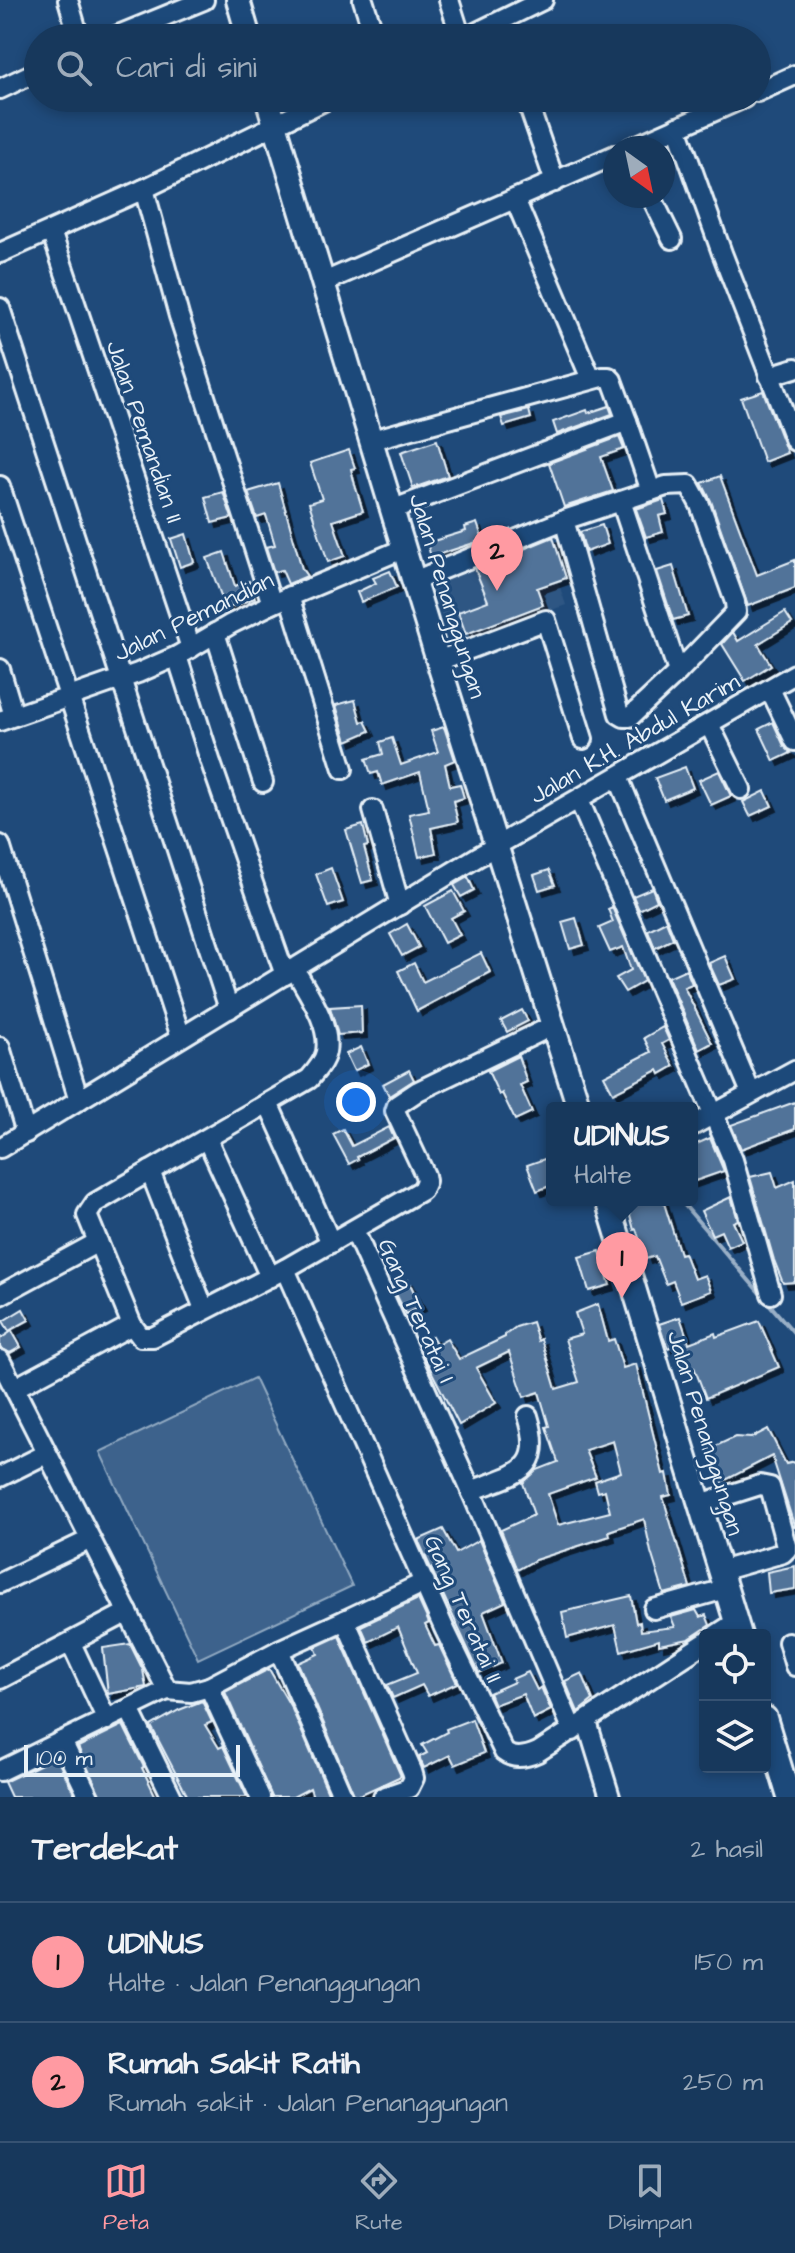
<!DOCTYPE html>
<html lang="id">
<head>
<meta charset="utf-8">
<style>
	:root { --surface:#17385c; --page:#203f62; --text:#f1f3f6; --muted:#9eacbb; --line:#365272; --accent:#ff9aa2 }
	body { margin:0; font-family:"Architects Daughter",sans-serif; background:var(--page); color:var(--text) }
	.controls { position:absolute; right:24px; bottom:24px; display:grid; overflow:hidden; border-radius:8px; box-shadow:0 4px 12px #0003 }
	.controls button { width:72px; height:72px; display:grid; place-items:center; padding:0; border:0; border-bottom:2px solid var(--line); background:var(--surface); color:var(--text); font:40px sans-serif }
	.compass { position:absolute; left:603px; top:136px; width:72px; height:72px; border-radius:50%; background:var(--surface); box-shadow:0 4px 12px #0003; rotate:147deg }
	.scale { position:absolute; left:24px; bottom:20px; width:216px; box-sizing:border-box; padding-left:8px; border:4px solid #e8f1f8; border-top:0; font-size:22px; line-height:28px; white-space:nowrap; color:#e8f1f8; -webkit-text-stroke:6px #1f4a7a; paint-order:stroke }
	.you { position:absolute; left:356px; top:1102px; width:28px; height:28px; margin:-20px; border:6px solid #fff; border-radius:50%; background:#1a73e8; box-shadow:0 0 0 12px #1a73e833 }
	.badge { display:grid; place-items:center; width:52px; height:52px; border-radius:50%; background:var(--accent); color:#111; font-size:26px; font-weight:700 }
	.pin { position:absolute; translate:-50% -66px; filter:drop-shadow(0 2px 4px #0008) }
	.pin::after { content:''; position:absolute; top:42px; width:28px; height:24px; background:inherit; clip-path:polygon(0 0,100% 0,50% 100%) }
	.popup { position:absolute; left:546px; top:1102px; width:152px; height:104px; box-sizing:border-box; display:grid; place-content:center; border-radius:8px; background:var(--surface); filter:drop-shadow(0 2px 6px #0005); font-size:26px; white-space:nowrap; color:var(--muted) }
	.popup b { font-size:30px; color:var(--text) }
	.popup::after { content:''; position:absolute; left:50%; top:100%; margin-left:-16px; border:16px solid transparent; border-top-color:var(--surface) }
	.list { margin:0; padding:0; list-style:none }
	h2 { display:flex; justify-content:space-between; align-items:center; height:104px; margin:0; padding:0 32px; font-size:34px }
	h2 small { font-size:26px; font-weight:400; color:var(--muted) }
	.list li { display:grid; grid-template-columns:52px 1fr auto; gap:24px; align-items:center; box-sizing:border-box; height:120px; padding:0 32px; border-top:2px solid var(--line) }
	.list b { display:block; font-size:30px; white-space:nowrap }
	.list p { margin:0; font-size:26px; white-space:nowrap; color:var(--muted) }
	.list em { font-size:26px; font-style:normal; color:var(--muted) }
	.icon { flex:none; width:44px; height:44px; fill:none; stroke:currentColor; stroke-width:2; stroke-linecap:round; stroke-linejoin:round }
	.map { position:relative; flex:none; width:795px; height:1797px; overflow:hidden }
	.search { position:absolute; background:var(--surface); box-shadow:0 4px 12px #0003; left:24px; right:24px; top:24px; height:88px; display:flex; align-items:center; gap:20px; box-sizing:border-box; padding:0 28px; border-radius:44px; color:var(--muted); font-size:30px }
	.sheet { height:344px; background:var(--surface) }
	nav { display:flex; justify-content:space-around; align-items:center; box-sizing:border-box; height:112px; border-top:2px solid var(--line); background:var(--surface); font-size:22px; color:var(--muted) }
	nav a { display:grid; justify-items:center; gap:4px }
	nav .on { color:var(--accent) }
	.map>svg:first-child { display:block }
</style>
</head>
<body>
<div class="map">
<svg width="795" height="1797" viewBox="0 0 795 1797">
	<defs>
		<filter id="shadow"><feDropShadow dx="5" dy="5" stdDeviation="0" flood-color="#0009"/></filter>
	</defs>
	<rect width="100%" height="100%" fill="#1f4a7a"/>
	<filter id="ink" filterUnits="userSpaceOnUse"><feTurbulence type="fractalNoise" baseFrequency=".0125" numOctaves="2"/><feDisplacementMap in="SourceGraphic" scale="16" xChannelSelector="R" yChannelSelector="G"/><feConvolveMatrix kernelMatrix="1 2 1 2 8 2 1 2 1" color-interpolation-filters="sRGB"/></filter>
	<g filter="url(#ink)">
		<path fill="#2e5683" d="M543,537L566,605L452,645L428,578Z"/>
		<path fill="#3c628c" stroke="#92aac2" stroke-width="2" d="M254,1378L352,1586L198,1659L100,1452Z"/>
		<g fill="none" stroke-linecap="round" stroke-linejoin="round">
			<path stroke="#9ab0c7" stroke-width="4" d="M680,1200L795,1334"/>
		</g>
		<g fill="#517399" stroke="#e8f1f8" stroke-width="2" fill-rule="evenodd" filter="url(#shadow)">
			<path d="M763,391L787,453L764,462L741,398Z"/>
			<path d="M609,406L612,414L557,434L553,422L587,410L588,413Z"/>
			<path d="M529,410L531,418L504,426L501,417Z"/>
			<path d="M619,437L624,449L601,457L613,491L564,507L549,463Z"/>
			<path d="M437,440L448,476L413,488L401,452Z"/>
			<path d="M349,450L355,468L351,469L355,485L363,511L333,521L345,556L328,562L309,503L322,499L310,463Z"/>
			<path d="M720,476L757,575L795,560V588L748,606L711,501L702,483Z"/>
			<path d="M278,483L302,569L307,576L288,584L282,570L274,572L266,547L275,545L266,515L257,518L248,492Z"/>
			<path d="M223,492L232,518L212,523L205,497Z"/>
			<path d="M663,500L667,514L659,516L663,532L646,537L636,509Z"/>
			<path d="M477,523L483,540L431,557L427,543L466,531L465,527Z"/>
			<path d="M602,525L608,544L586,552L580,532Z"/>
			<path d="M186,534L194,562L180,567L171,539Z"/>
			<path d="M553,537L566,578L537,588L543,605L466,634L458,612L488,601L475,569Z"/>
			<path d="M224,552L235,586L249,581L255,598L226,609L207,558Z"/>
			<path d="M673,566L688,616L673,620L657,571Z"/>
			<path d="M390,571L397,587L361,602L357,592L376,583L373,578Z"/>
			<path d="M785,612L792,623L758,644L771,665L745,681L722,644L733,632L738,641Z"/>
			<path d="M355,700L361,722L365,721L370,731L347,741L336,705Z"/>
			<path d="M773,722L784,746L791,753L774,761L759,729Z"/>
			<path d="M444,727L455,760L445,764L450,786L460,784L464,798L453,801L458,822L431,828L436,853L419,857L409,814L429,810L420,772L382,785L378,772L371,774L366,759L383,754L380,742L392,738L401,765L438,752L431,731Z"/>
			<path d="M685,767L693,788L664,800L655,778Z"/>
			<path d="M719,771L731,796L711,805L699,780Z"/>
			<path d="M765,791L772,806L750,816L743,802Z"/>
			<path d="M363,825L368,846L364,847L373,880L362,883L346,830Z"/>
			<path d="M331,868L343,902L328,907L316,874Z"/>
			<path d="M549,870L555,885L539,890L534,875Z"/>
			<path d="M468,877L474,890L461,897L454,885Z"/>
			<path d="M652,888L657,901L639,910L633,896Z"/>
			<path d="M453,891L464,911L451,918L460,935L444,943L425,906Z"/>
			<path d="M612,907L644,981L625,992L616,978L631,970L623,947L610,952L599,928L613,922L608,909Z"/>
			<path d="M576,918L584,945L570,949L562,922Z"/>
			<path d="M666,921L673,939L655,948L648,930Z"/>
			<path d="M407,924L419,947L402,956L390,934Z"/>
			<path d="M481,953L490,972L417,1011L398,971L414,963L423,982Z"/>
			<path d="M725,956L735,979L719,985L709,963Z"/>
			<path d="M686,969L692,984L684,987L712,1043L699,1050L668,977Z"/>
			<path d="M361,1005L362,1033L338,1035L330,1007Z"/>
			<path d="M522,1010L528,1021L507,1032L501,1021Z"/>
			<path d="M663,1027L669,1040L662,1044L674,1066L660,1074L658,1070L613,1093L604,1076L651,1052L644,1038Z"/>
			<path d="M361,1047L368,1064L354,1071L346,1054Z"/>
			<path d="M518,1056L527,1082L520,1085L532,1112L515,1120L502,1093L499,1095L488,1071Z"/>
			<path d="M409,1070L414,1080L389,1096L383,1084Z"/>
			<path d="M795,1102V1129L741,1149L731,1125Z"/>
			<path d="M389,1127L394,1138L357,1157L358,1159L349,1164L333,1134L343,1129L352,1146Z"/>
			<path d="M710,1138L724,1171L692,1182V1146Z"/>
			<path d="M550,1157L552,1185L537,1191L527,1165Z"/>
			<path d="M772,1172L777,1188L795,1180V1282L783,1283L774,1260L750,1177Z"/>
			<path d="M731,1197L738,1220L733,1222L742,1241L728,1247L721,1231L712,1235L701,1211Z"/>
			<path d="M626,1200H663L680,1254L684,1253L694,1279L705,1275L711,1291L681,1302L673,1281L666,1284L655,1256L646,1259L636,1229L634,1230Z"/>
			<path d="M600,1251L610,1285L589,1291L579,1257Z"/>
			<path d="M408,1280L421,1306L406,1314L393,1288Z"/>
			<path d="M598,1304L608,1341L614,1339L623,1368L636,1364L663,1474L667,1473L671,1495L663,1497L690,1587L664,1594L651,1552L644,1519L609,1531L610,1536L535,1560L517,1570L501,1530L534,1515L523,1483L537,1470L558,1462L546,1427L549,1426L539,1392L524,1397L509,1352L476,1368L496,1403L459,1425L422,1353L427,1350L423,1342L432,1336L437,1345L447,1339L459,1359L505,1337V1335L516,1327L532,1322L538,1341L541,1339L556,1389L579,1382L565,1339L582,1334L575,1313ZM613,1441L621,1472L595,1481L598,1492L605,1490L610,1512L558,1525L548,1494L596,1477L585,1450Z"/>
			<path d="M23,1309L29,1320L9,1331L3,1321Z"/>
			<path d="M680,1317L689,1343L715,1333L716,1337L759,1321L779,1367L706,1398L694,1367L688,1369L678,1344L668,1348L664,1339L659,1324Z"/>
			<path d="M12,1331L21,1347L10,1353L0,1348V1339Z"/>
			<path d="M768,1429L786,1464L795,1462V1528L772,1456L722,1482L707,1450L735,1437L751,1438Z"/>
			<path d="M443,1529L456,1553L479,1540L505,1602L483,1612L502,1663L479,1673L418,1540Z"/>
			<path d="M795,1566V1589L769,1593L767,1572Z"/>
			<path d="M631,1596L636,1623L640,1622L641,1631L675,1627L671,1617L696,1610L700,1617L706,1615L710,1625L689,1639L659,1645V1640L621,1651L615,1625L567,1638L562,1612Z"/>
			<path d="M418,1599L429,1623L425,1625L435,1646L439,1645L457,1683L428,1696L422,1685L393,1698L387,1685L417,1673L398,1627L368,1642L361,1626Z"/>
			<path d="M339,1636L401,1776L355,1797L298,1663L318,1654L315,1647Z"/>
			<path d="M130,1644L143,1670L146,1687L108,1694L103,1648Z"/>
			<path d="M269,1669L292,1709L330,1797H313L310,1788L293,1797H272L225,1692Z"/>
			<path d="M528,1672L537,1690L541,1687L551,1710L533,1719L523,1694L494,1705L489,1693L514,1682L512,1679Z"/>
			<path d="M582,1673L593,1700L578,1712L565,1681Z"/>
			<path d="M202,1701L212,1722L205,1725L219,1748L223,1746L247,1797H188L151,1726L179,1710Z"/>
			<path d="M472,1719L484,1753L455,1765L450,1755L424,1768L419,1757L427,1753L422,1745L447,1732L446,1729Z"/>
			<path d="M123,1725L144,1767L142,1768L156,1797H101L78,1747Z"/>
			<path d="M56,1757L76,1797H11L4,1782Z"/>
		</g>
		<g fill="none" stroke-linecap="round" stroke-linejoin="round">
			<defs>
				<g id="minor">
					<path d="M68,0L79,38"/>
					<path d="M363,0L375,38"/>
					<path d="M449,0L461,38"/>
					<path d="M111,38L204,0"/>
					<path d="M465,38L543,0"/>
					<path d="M0,89L38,71"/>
					<path d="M757,92L795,75"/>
					<path d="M526,98L555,182"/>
					<path d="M677,127L722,253L795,441"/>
					<path d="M631,148L744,98"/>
					<path d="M144,189L179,316L272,604"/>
					<path d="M651,196L672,239"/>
					<path d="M515,199L591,379"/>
					<path d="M51,231L191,648"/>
					<path d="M0,253L144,189L330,98"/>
					<path d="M324,282L615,155"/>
					<path d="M0,308L229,1009"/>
					<path d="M769,376L795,368"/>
					<path d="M372,440L602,377H609L612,380L627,421"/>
					<path d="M0,486L181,1037"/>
					<path d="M621,501L678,672"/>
					<path d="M394,509L627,421L651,491"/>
					<path d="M416,580L564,520L666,486L689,485L700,505L735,602L736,612L678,672L630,717H624L619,714L564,520"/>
					<path d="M289,596L343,769"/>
					<path d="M215,633L263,782"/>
					<path d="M177,656L211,763L285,975"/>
					<path d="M438,661L546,620L583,739"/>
					<path d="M0,669L14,716"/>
					<path d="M770,689L795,741"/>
					<path d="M0,721L138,673L177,656L231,624L272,604L405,548"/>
					<path d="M709,724L741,789"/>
					<path d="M618,777L751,1093"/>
					<path d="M579,800L733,1160L771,1294"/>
					<path d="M373,810L400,905"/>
					<path d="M0,845L79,1100"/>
					<path d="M294,968C307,992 331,1024 326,1052C324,1062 316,1071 309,1079L95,1203L87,1215L132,1325L141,1337H153L285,1269L422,1190L426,1181L425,1175L395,1111L397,1105L418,1091L554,1025"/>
					<path d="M0,1047L26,1133"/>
					<path d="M268,1103L331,1243"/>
					<path d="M692,1126L795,1070"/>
					<path d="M207,1139L270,1277"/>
					<path d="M0,1148L479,856L795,674"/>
					<path d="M150,1171L204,1309"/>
					<path d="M354,1230L469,1486L573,1731"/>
					<path d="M285,1269L444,1628L504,1752C514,1760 527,1757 538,1752L705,1643"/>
					<path d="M0,1295L98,1242"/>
					<path d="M0,1360L167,1690L191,1692L209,1687L279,1650L345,1620L412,1771L414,1778L409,1788L383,1797"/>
					<path d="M15,1388L132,1325"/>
					<path d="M0,1477L46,1454"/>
					<path d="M471,1491C515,1473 546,1473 528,1416"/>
					<path d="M700,1504L760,1485L770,1487L787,1549L783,1553L720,1571"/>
					<path d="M0,1583L89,1540"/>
					<path d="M654,1609L725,1589"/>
					<path d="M345,1620L425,1582"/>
					<path d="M716,1635L736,1622"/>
					<path d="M788,1642L795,1666"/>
					<path d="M71,1643L107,1720"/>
					<path d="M279,1650L343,1797"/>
					<path d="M0,1679L128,1612"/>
					<path d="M209,1687L260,1797"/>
					<path d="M129,1709L172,1797"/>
					<path d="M587,1722L610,1797"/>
					<path d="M62,1741L89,1797"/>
					<path d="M0,1771L167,1690"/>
				</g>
				<g id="major">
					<path d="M238,0L249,38"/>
					<path d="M267,98L438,661L579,1108"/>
					<path d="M607,1200L740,1635"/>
					<path d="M765,1718L789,1797"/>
				</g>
			</defs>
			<use href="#minor" stroke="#e8f1f8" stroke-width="24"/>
			<use href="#major" stroke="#e8f1f8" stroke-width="28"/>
			<use href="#minor" stroke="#1f4a7a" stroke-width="18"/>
			<use href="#major" stroke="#1f4a7a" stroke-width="22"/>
		</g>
	</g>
	<g text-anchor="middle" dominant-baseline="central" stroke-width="6" stroke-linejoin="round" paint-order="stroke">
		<g font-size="24" fill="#e8f1f8" stroke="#1f4a7a">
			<text transform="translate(144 432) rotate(71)">Jalan Pemandian II</text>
			<text transform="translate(447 596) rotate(73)">Jalan Penanggungan</text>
			<text transform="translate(194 617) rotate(-26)">Jalan Pemandian</text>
			<text transform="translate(635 739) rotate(-30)">Jalan K.H. Abdul Karim</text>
			<text transform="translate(416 1311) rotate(66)">Gang Teratai I</text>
			<text transform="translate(705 1433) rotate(73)">Jalan Penanggungan</text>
			<text transform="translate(463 1609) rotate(66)">Gang Teratai II</text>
		</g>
	</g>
</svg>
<div class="controls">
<button><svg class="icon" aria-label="locate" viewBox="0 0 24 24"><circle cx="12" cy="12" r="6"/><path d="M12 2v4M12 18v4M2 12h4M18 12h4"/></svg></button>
<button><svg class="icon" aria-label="layers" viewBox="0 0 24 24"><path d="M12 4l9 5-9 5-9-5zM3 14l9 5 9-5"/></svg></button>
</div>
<svg class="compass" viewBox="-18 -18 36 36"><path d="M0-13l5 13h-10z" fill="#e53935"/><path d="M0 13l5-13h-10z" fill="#9eacbb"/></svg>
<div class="scale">100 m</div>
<div class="you"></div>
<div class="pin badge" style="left:622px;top:1298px">1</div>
<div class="popup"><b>UDINUS</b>Halte</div>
<div class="pin badge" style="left:497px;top:591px">2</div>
<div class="search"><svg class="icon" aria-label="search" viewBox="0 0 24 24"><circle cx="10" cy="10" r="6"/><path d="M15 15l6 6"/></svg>Cari di sini</div>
</div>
<section class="sheet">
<h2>Terdekat<small>2 hasil</small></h2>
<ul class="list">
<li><span class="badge">1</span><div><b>UDINUS</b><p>Halte · Jalan Penanggungan</p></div><em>150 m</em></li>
<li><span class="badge">2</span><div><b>Rumah Sakit Ratih</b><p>Rumah sakit · Jalan Penanggungan</p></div><em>250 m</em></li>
</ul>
</section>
<nav>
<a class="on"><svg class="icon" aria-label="map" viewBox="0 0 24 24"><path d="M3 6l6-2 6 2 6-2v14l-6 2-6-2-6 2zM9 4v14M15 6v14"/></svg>Peta</a>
<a><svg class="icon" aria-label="directions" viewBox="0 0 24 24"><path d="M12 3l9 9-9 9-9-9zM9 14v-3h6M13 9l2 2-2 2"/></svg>Rute</a>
<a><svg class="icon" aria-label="saved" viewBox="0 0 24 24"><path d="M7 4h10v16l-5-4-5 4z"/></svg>Disimpan</a>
</nav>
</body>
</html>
